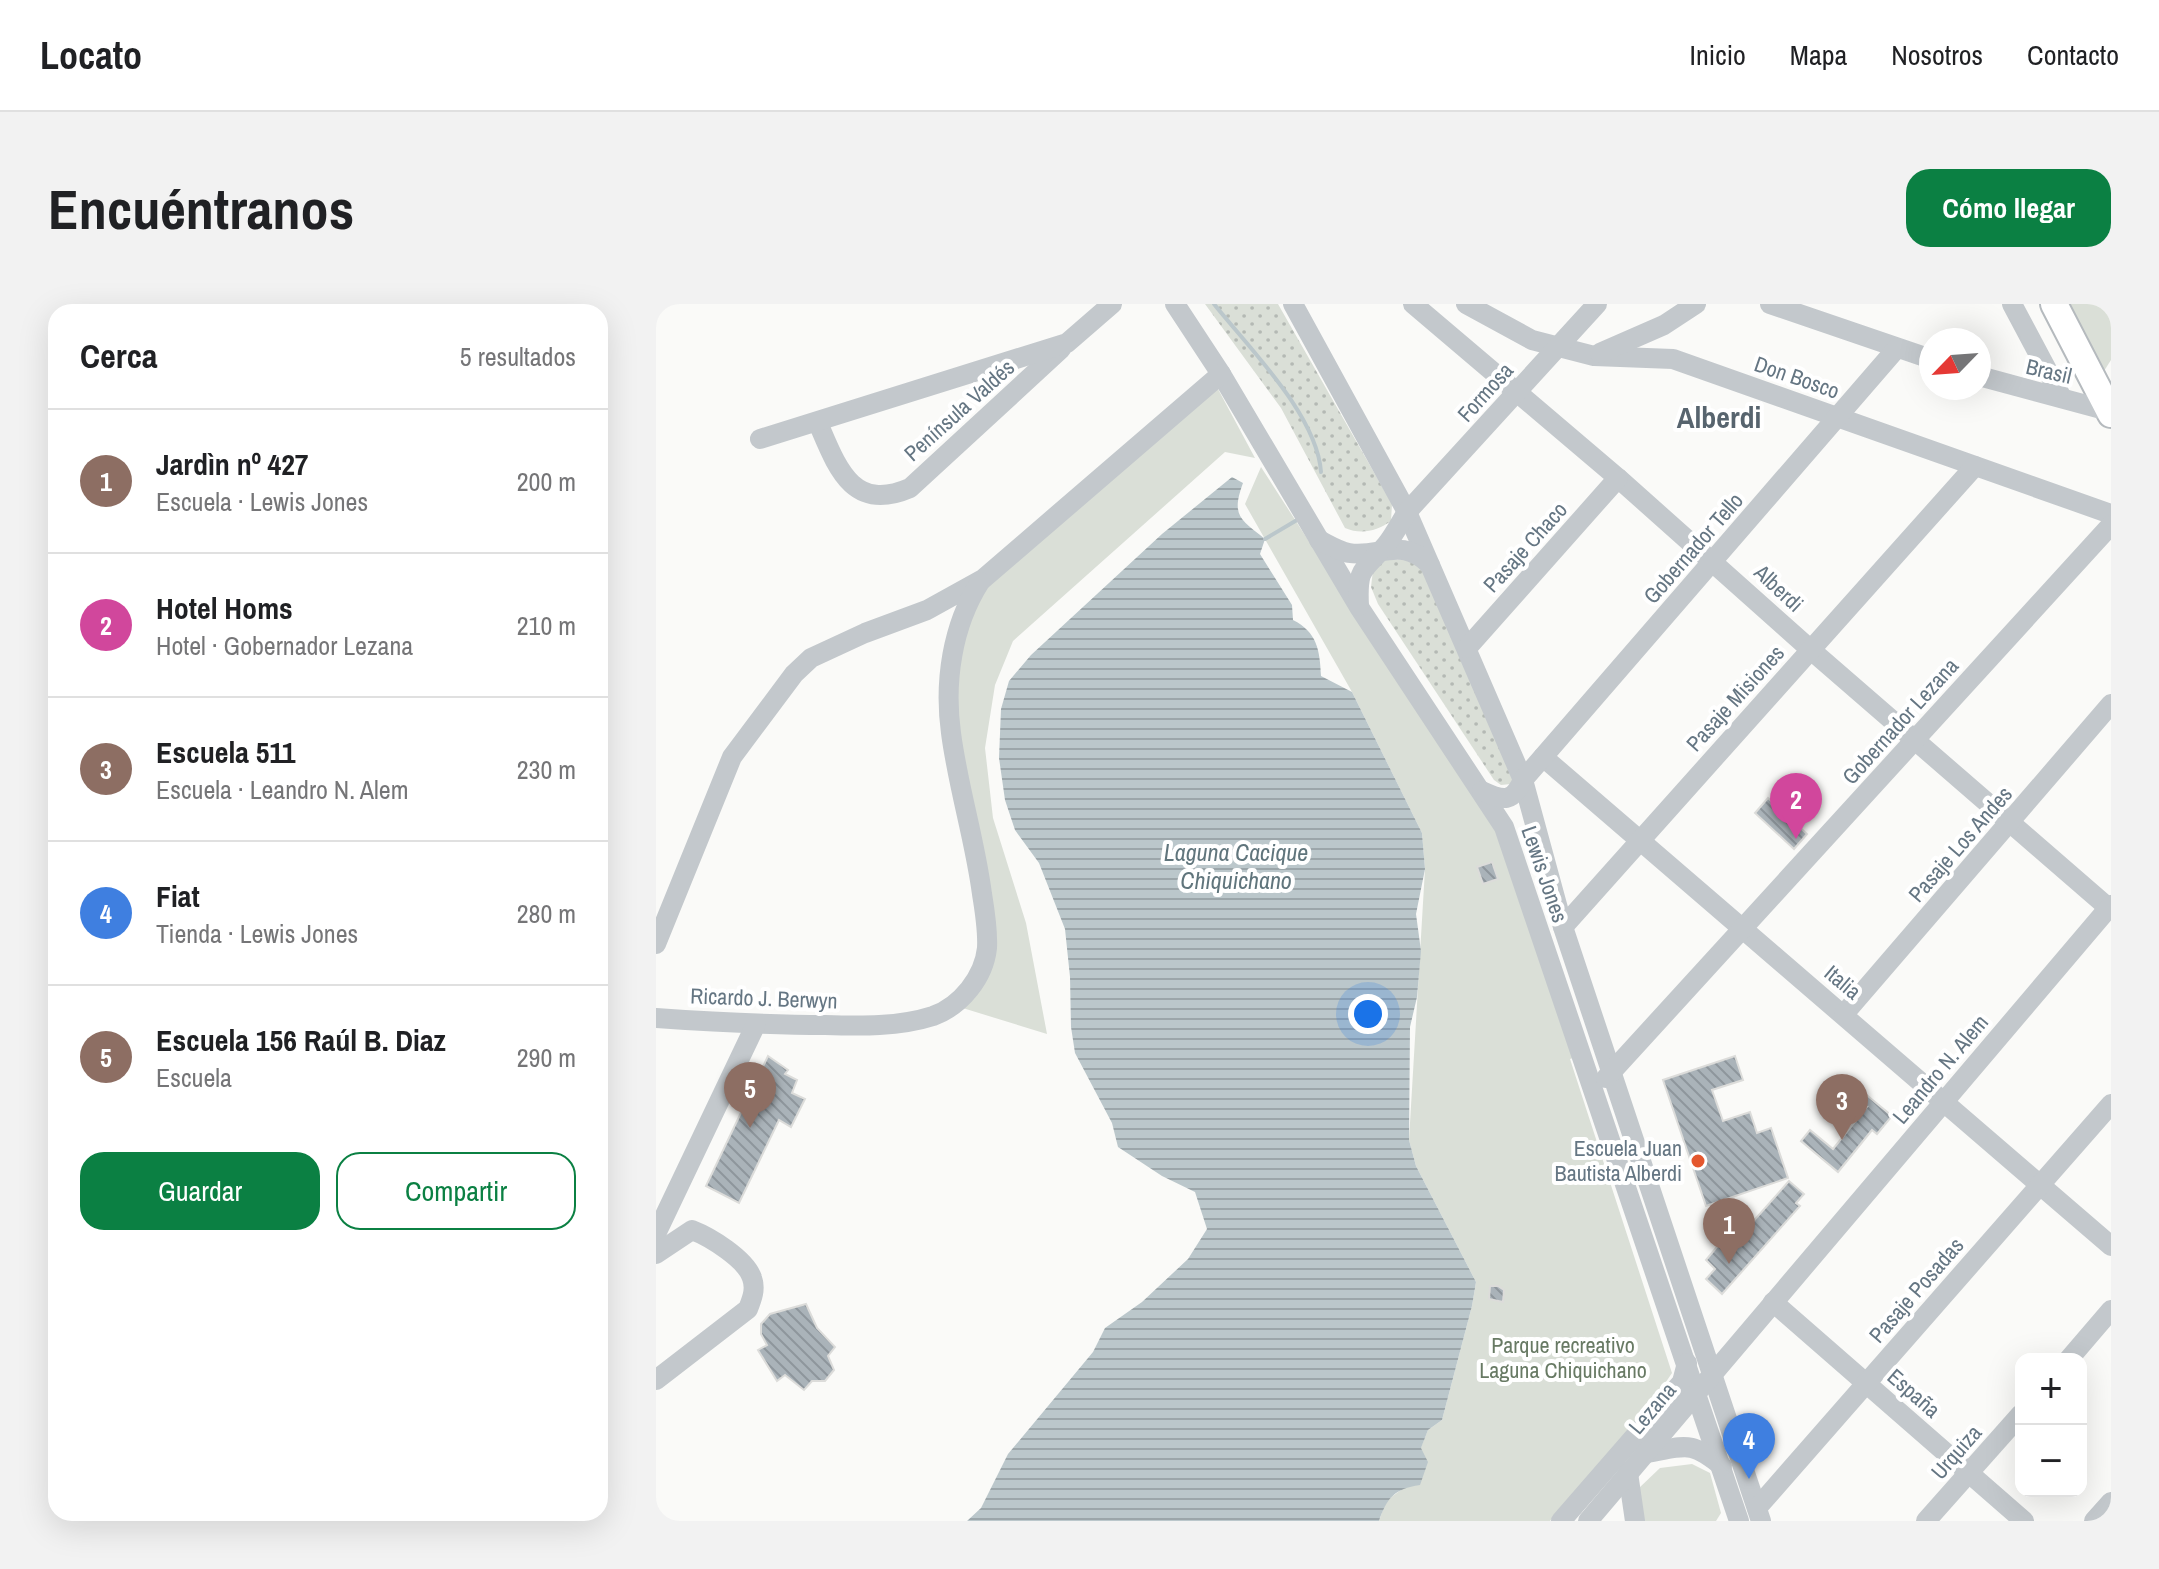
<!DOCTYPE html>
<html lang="es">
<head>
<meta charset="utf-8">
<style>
	:root { --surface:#fff; --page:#f2f2f2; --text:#202124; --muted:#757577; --line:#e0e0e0; --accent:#0b8043 }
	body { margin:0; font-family:"Archivo Narrow",sans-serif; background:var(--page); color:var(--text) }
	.controls { position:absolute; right:24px; bottom:24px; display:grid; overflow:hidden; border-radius:16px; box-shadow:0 8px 32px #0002 }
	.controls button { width:72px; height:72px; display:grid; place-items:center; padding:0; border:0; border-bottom:2px solid var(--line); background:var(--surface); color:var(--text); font:40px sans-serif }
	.compass { position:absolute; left:1263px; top:24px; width:72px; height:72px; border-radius:50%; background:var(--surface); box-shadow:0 8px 32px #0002; rotate:245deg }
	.you { position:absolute; left:712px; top:710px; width:28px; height:28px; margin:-20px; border:6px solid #fff; border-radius:50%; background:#1a73e8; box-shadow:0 0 0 12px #1a73e833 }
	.badge { display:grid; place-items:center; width:52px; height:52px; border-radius:50%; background:var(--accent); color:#fff; font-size:26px; font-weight:700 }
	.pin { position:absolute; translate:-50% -66px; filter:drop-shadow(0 2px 4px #0008) }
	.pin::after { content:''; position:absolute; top:42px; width:28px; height:24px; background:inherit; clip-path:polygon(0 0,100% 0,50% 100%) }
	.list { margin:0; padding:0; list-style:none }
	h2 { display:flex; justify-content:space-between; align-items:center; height:104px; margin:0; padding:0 32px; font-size:34px }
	h2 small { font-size:26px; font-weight:400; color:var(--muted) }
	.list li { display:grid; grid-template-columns:52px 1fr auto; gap:24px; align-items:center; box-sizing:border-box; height:144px; padding:0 32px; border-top:2px solid var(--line) }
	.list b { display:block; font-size:30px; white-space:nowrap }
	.list p { margin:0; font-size:26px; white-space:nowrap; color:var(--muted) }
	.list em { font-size:26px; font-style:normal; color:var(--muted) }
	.actions { display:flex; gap:16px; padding:24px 32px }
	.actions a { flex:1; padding:18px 0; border:2px solid var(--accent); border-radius:24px; text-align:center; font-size:28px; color:var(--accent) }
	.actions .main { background:var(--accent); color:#fff }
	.map { position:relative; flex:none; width:1455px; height:1217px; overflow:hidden; border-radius:24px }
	header { display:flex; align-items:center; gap:48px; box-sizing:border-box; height:112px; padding:0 40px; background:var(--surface); border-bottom:2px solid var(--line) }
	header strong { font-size:38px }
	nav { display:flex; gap:44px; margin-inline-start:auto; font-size:28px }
	.intro { display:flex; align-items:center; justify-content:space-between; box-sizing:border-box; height:192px; padding:0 48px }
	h1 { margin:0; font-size:56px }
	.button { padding:20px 36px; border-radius:24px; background:var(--accent); color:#fff; font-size:28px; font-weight:700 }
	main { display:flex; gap:48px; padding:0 48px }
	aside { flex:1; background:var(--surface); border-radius:24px; box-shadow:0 8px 32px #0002 }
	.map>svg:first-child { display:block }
</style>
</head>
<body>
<header>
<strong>Locato</strong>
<nav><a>Inicio</a><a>Mapa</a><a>Nosotros</a><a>Contacto</a></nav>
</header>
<div class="intro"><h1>Encuéntranos</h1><a class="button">Cómo llegar</a></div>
<main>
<aside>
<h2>Cerca<small>5 resultados</small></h2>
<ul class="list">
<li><span class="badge" style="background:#8d6e63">1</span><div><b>Jardìn nº 427</b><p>Escuela · Lewis Jones</p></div><em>200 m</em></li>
<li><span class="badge" style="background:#d1479c">2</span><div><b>Hotel Homs</b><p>Hotel · Gobernador Lezana</p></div><em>210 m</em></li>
<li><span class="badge" style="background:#8d6e63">3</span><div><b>Escuela 511</b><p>Escuela · Leandro N. Alem</p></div><em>230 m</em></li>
<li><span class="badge" style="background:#3f7fe0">4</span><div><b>Fiat</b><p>Tienda · Lewis Jones</p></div><em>280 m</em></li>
<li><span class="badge" style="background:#8d6e63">5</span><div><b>Escuela 156 Raúl B. Diaz</b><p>Escuela</p></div><em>290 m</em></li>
</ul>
<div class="actions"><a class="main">Guardar</a><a>Compartir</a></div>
</aside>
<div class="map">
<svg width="1455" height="1217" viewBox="0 0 1455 1217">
	<defs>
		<pattern id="grass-dots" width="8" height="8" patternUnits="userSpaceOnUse" patternTransform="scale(2)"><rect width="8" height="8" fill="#dadfd7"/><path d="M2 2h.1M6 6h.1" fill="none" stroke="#b4b9b4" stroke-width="1.8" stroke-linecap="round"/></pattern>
		<pattern id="water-rules" width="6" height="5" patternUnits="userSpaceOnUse" patternTransform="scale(2)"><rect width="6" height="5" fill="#bbc7cb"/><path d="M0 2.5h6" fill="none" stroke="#9ca6aa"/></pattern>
		<pattern id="building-back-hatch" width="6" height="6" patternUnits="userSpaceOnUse" patternTransform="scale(2)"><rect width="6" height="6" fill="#aab3b9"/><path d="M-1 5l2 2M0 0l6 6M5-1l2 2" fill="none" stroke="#8e969c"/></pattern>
	</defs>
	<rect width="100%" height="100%" fill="#fafaf8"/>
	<g fill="url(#grass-dots)">
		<path d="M549,0H622L736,200L735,217C721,227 705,231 689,224L625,104Z"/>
		<path d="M731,255L762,257L860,474L855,480L845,481L838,476L722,300L715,283L717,266Z"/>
	</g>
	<g fill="#dadfd7">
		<path d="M1410,0H1455V56L1448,67Z"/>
		<path d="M555,72L599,154L569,148L357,337L339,381L329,444L337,514L370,619L391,730L297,701L331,646L295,427L311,299Z"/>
		<path d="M605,163L841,529L917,754L914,755L1016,1069L981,1121L894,1217H723L730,1197L749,1183L772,1126L786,1116L816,1002L820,978L760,862L753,836L769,565L766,529L696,388L589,200Z"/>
		<path d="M1036,1160L1054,1169L1065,1209L1060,1217H986L982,1185L1004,1164Z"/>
	</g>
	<path fill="url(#water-rules)" d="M576,173L587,179C575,212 584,215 609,235L604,250L636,301L637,316C661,328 664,346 665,372L696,388L766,529L769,565L760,610L765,647L761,693L754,723L753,836L760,862L820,978L816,1002L786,1116L772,1126L765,1144L772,1158L764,1181C738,1185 731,1194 723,1217H311L325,1204L352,1150L437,1048L449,1024L486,998L532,955L551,925L539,888L506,872L462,843L456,819L419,749L415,723L414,673L409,625L383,559L359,526L349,496L343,454L345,405L353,377L375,351L506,230Z"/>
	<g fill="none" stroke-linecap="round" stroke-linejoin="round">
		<g stroke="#bbc7cb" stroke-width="4">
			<path d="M558,0C593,44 661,111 665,168"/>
			<path d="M609,235L641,216"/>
		</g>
	</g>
	<g fill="url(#building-back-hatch)" stroke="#dcdcda" stroke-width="2">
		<path d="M1112,494L1151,530L1138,545L1099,509Z"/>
		<path d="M836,558L842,575L827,580L821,563Z"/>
		<path d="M112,752L132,766L129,770L141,776L136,789L149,795L135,823L123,816L83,899L50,882Z"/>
		<path d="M1079,752L1087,776L1056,786L1067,817L1094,808L1101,829L1115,824L1132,874L1050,902L1007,776Z"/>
		<path d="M1202,784L1236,812L1221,830L1216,826L1182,868L1145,837L1154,826L1177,845L1211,803L1172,806L1171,790L1198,788Z"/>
		<path d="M1133,877L1148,890L1140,899L1144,902L1066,990L1050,975L1059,965L1050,956L1070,932L1078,939Z"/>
		<path d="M834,982H842L848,986L847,998L833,995Z"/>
		<path d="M150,1000L161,1024L179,1043L172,1052L178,1066L169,1077H156L148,1086L129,1071L121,1077L102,1046L111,1041L105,1030V1020L114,1010Z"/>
	</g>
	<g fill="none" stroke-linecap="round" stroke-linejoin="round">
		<defs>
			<path id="major" d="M1398,0L1455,110"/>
		</defs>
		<use href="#major" stroke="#b5babe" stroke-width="30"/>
		<g stroke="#c3c8cc" stroke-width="20">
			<path d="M519,0L565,70L703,303L848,523L1083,1217"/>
			<path d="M637,0L751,208L867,476L907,623L1105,1217"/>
			<path d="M757,0L962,174L1155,346L1455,606"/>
			<path d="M810,0L876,36L938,52L1017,55L1455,210"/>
			<path d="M1114,0L1275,55"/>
			<path d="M1356,0L1406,94"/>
			<path d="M944,49L1008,21L1040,0"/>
			<path d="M1323,72L1453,107"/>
			<path d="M162,119C181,163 196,209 254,184L405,45"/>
			<path d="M104,135L411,39L456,0"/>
			<path d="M663,236C673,241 682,247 693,249C724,254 745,232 774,261"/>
			<path d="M703,302C701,262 707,268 730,241C738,231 744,219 751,208L941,0"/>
			<path d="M811,344L962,174"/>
			<path d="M887,453L1455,942"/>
			<path d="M826,487C848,497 856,499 867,476L1241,44"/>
			<path d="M907,623L1319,162"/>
			<path d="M0,640L76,453L138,370L155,354L209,329L271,306L327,275L565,70"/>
			<path d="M1188,710L1455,400"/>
			<path d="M0,714C57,718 113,721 169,721C204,722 243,723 277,712C305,702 328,673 331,644C332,626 329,608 326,590C319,536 302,483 295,429C288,378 296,322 324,278"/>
			<path d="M950,774L1455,221"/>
			<path d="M0,930L100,720"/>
			<path d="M0,950L36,926C54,933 90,955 96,974C100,985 96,995 92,1005L0,1076"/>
			<path d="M1117,998L1368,1217"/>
			<path d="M1413,1055L1455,1006"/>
			<path d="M989,1149C1029,1143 1033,1135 1066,1162"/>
			<path d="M972,1169L979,1217"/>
			<path d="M1101,1204L1455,800"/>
			<path d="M905,1217L1026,1078L1031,1059"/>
			<path d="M932,1217L1455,601"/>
			<path d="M1270,1217L1365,1110"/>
			<path d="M1438,1217L1455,1198"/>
		</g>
		<use href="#major" stroke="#fff" stroke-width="26"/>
	</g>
	<circle fill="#e4572e" stroke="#fff" stroke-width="3" cx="1042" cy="857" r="8"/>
	<g text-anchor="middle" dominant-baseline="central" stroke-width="8" stroke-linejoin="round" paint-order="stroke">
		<g font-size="22" fill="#657683" stroke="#fff">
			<text transform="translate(1393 67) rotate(13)">Brasil</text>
			<text transform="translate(1141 73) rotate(19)">Don Bosco</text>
			<text transform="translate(829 88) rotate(-48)">Formosa</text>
			<text transform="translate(303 106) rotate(-42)">Península Valdés</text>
			<text transform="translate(869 243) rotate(-48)">Pasaje Chaco</text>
			<text transform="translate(1037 244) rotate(-49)">Gobernador Tello</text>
			<text transform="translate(1123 284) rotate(43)">Alberdi</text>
			<text transform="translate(1079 394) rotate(-48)">Pasaje Misiones</text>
			<text transform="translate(1244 417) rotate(-48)">Gobernador Lezana</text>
			<text transform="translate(1304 540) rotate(-49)">Pasaje Los Andes</text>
			<text transform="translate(889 570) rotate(71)">Lewis Jones</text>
			<text transform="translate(1187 678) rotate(40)">Italia</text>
			<text transform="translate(108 694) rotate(2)">Ricardo J. Berwyn</text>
			<text transform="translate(1284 765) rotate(-50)">Leandro N. Alem</text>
			<text transform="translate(1260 986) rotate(-49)">Pasaje Posadas</text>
			<text transform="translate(1258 1089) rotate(41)">España</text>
			<text transform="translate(996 1104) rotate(-50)">Lezana</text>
			<text transform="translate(1300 1148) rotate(-49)">Urquiza</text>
		</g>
		<g font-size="22" fill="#657683" stroke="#fff" text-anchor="end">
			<text x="1026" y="844">Escuela Juan<tspan x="1026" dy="25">Bautista Alberdi</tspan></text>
		</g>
		<g font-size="22" fill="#687a64" stroke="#fff">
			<text x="907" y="1041">Parque recreativo<tspan x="907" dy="25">Laguna Chiquichano</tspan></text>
		</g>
		<g font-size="24" font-style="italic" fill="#60757c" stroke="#fff">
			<text x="580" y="548">Laguna Cacique<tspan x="580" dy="28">Chiquichano</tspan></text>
		</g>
		<g font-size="30" font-weight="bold" fill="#57646e" stroke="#fff">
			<text x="1063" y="113">Alberdi</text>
		</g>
	</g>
</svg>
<div class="controls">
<button>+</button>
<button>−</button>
</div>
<svg class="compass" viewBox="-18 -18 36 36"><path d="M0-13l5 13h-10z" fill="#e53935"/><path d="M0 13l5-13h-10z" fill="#757577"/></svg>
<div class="you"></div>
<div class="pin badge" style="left:1073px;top:960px;background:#8d6e63">1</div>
<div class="pin badge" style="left:1140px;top:535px;background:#d1479c">2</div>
<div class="pin badge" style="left:1186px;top:836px;background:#8d6e63">3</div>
<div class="pin badge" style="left:1093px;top:1175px;background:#3f7fe0">4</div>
<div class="pin badge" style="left:94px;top:824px;background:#8d6e63">5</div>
</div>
</main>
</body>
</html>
